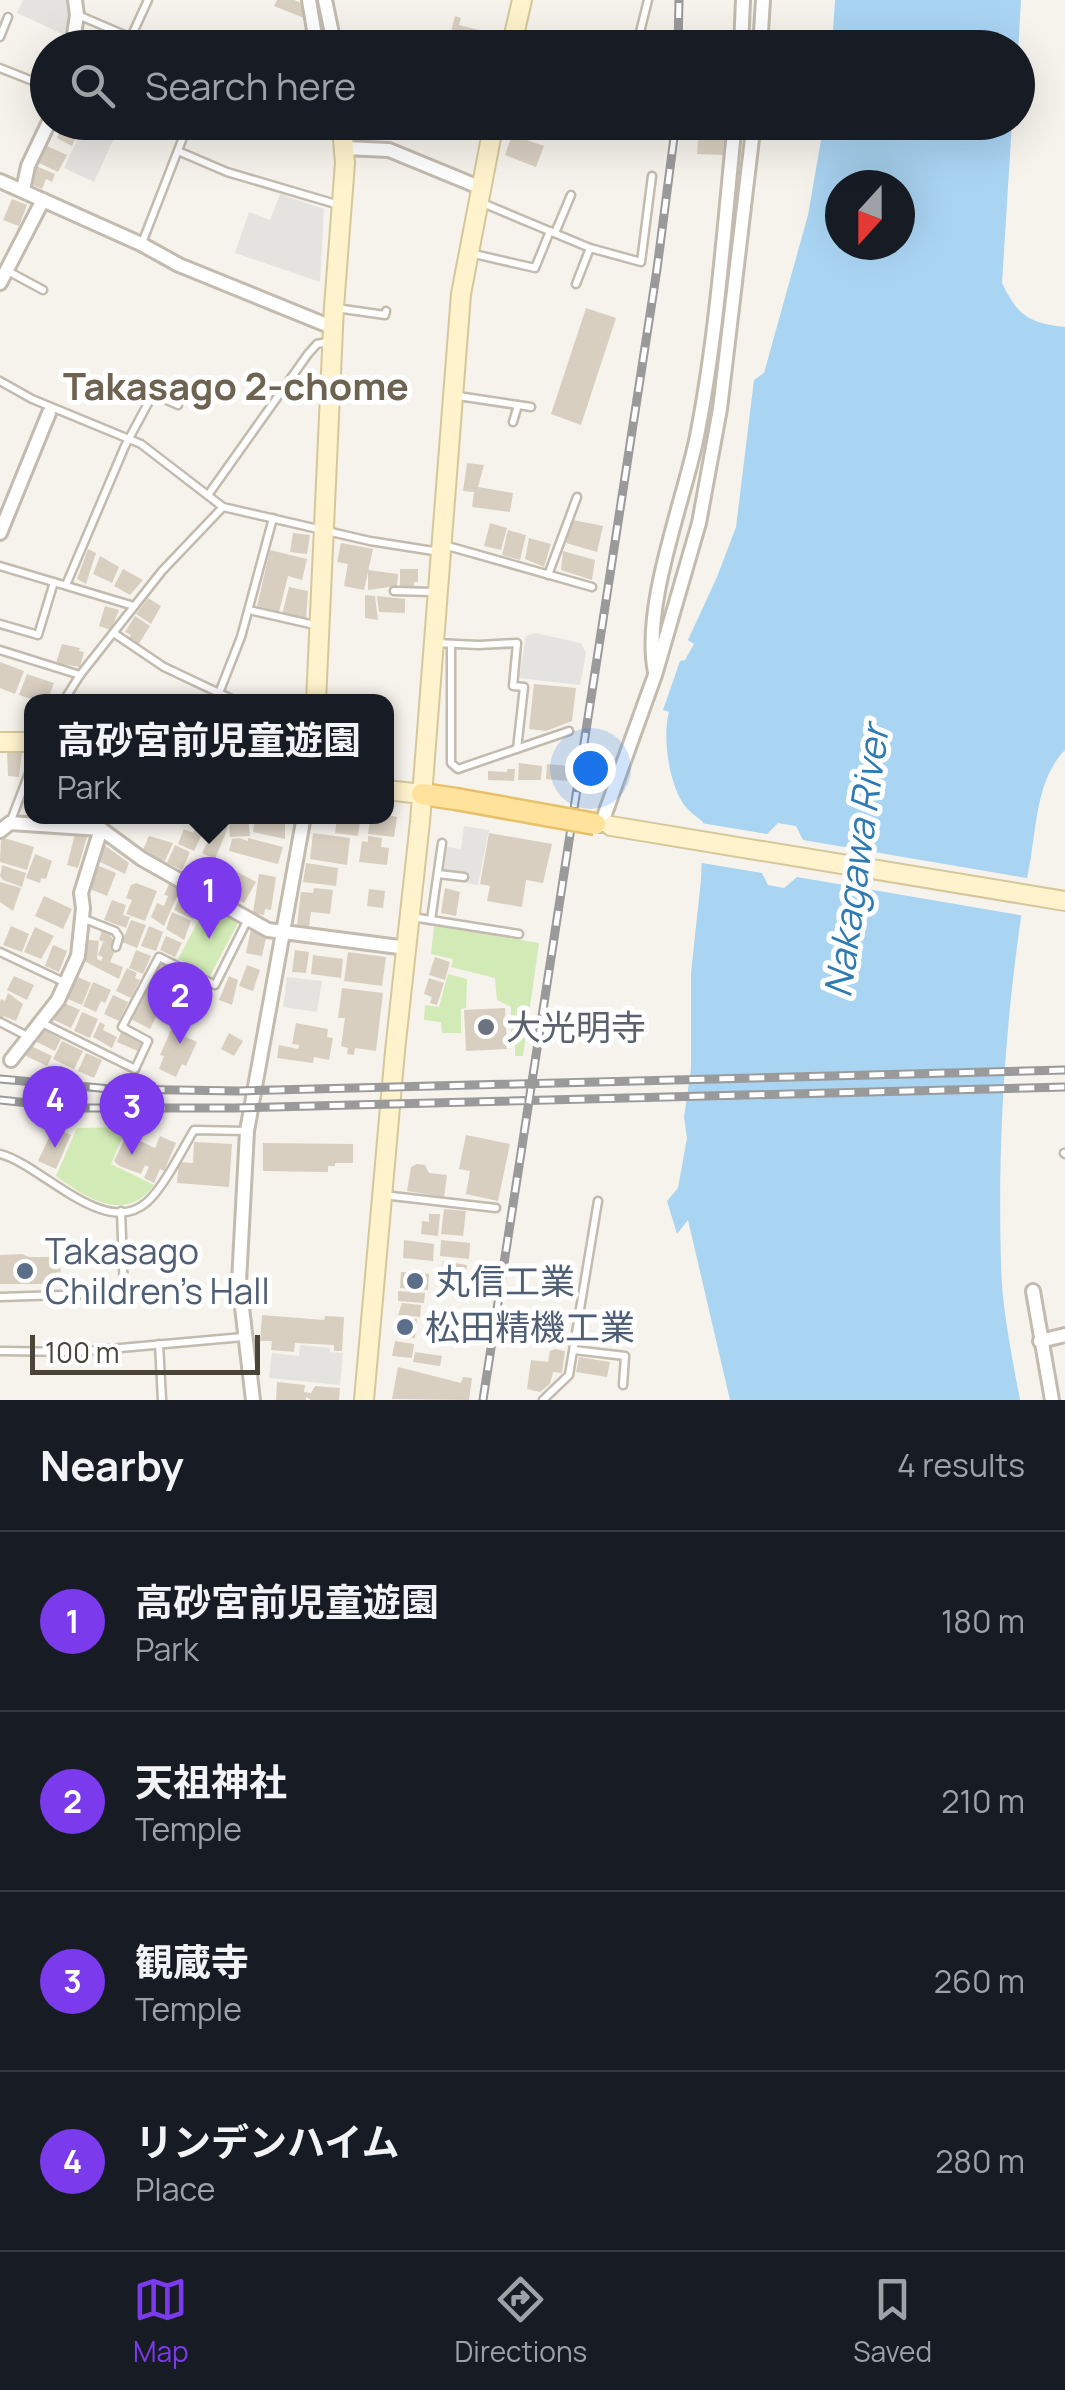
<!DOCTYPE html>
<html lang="en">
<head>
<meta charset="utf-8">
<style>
	:root { --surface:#171b24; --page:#20242c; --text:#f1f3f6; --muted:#9ea1a6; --line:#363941; --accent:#7c3aed }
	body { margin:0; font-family:Manrope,"Noto Sans JP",sans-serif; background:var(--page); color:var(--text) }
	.compass { position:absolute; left:825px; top:170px; width:90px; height:90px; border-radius:50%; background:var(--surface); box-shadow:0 10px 40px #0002; rotate:201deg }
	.scale { position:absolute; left:30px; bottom:25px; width:230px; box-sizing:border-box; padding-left:10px; border:5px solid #4b4439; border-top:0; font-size:28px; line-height:35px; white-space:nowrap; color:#4b4439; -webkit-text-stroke:8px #fff; paint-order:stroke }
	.you { position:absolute; left:590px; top:768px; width:35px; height:35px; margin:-25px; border:8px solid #fff; border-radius:50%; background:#1a73e8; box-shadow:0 0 0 15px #1a73e833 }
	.badge { display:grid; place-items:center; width:65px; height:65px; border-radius:50%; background:var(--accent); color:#fff; font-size:32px; font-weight:700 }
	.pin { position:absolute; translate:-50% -82px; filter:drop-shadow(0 2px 5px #0008) }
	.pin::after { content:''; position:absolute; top:52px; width:35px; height:30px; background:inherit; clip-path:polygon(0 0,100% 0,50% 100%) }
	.popup { position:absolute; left:24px; top:694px; width:370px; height:130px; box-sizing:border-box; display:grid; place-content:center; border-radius:20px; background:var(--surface); filter:drop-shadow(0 2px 8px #0005); font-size:32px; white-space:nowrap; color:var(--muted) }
	.popup b { font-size:38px; color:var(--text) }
	.popup::after { content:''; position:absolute; left:50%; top:100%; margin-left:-20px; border:20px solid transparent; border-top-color:var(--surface) }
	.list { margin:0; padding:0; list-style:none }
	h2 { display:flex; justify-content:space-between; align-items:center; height:130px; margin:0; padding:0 40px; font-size:42px }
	h2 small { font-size:32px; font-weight:400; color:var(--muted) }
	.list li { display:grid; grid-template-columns:65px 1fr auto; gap:30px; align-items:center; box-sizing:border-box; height:180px; padding:0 40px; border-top:2px solid var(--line) }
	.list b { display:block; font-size:38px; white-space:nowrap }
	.list p { margin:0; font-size:32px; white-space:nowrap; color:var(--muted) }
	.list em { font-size:32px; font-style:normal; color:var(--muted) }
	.icon { flex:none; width:55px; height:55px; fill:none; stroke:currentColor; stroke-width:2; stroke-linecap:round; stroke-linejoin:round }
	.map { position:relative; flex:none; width:1065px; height:1400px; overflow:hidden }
	.search { position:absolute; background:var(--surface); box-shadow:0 10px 40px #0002; left:30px; right:30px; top:30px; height:110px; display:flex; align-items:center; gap:25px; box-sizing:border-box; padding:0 35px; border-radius:55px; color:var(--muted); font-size:38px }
	.sheet { height:850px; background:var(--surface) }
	nav { display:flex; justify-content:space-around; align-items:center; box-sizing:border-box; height:140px; border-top:2px solid var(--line); background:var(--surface); font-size:28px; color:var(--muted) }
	nav a { display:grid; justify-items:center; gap:5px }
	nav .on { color:var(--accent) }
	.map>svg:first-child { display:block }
</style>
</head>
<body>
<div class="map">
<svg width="1065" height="1400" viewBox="0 0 1065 1400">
	<rect width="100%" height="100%" fill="#f6f3ec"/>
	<g fill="#d2eab5">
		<path d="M209,901L240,919L210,976L178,959Z"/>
		<path d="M434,926L539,943L523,1056H515V1046L511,1044V1007L497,1000L495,978L451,967L453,959L431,954Z"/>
		<path d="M448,974L467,979L466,1008L461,1009V1033H442L441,1022L424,1020L425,1005L439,1007Z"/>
		<path d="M127,1127L111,1164L154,1185C126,1224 86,1198 56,1176L77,1128Z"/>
	</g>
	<g fill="#e5e3e0">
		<path d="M23,0H69L72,17L67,36L17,13Z"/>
		<path d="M85,123H121L94,182L64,168Z"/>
		<path d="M280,194L324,209L320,282L235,253L249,212L270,220Z"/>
		<path d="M535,633L581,643L586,653L580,685L519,678L526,636Z"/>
		<path d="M464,826L489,830L478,885L443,879L447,847L461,849Z"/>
		<path d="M287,977L322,981L317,1012L283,1007Z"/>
		<path d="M300,1345L330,1348V1352L343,1353L340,1385L269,1378L272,1353L299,1356Z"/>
	</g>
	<g fill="#a9d4f2" fill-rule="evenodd">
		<path d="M835,0H1021L1018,53V48L832,47Z"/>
		<path d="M824,123H1012L1002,283C1018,316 1029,323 1065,327V750C1038,778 1037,820 1031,856C1007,990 997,1129 1001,1265C1002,1310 1012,1356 1020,1400H730L688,1220L677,1234L667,1201L678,1188L687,1138L684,1117L691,1069V973L701,880L703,822C697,817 690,812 685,806C669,785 662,737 669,712L663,710L680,661L685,660L694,644L688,640L717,577L736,527L754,380L764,373L808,215ZM840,185H900V245H840Z"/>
	</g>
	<path fill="#f6f3ec" d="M695,822L767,834L778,823L796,826L803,840L1032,879L1025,916L797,877L784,888L768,885L762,873L696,862L698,824Z"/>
	<g fill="#d8cfc1">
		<path d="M277,0H294L304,4V18L274,6Z"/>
		<path d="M455,16L461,18L459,25L491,33L488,48H447Z"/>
		<path d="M64,122H83L72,146L57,138Z"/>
		<path d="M699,122H725L723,155L697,154Z"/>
		<path d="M512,135L544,146L536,167L505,155Z"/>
		<path d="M47,146L67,155L58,172L39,163Z"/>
		<path d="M36,166L55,174L52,182L46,179L42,189L28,183Z"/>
		<path d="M12,199L27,205L19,226L3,220Z"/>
		<path d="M586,308L616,318L581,425L551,414Z"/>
		<path d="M467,463L484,465L478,487L513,493L510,512L472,507L474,492L463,491Z"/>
		<path d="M573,520L603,526L597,552L566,543Z"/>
		<path d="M490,523L507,528L501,550L484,546Z"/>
		<path d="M508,530L526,535L520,560L502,555Z"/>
		<path d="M293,533L310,535L307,554L290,552Z"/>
		<path d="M529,538L551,544L544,567L525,559Z"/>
		<path d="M341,543L373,549L364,590L344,586L348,564L337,562Z"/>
		<path d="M88,549L96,553L86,584L77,579Z"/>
		<path d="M270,550L307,559L302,580L288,576L279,612L257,606Z"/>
		<path d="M563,551L595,560L592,580L561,570Z"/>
		<path d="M100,556L119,567L112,583L93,574Z"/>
		<path d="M123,569L143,580L130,595L114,586Z"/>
		<path d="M400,569H418V582H414V586H400Z"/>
		<path d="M368,570L398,574L397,586L368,590Z"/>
		<path d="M289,587L308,591L306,620L282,615Z"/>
		<path d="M365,595L375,596L378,620L365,618Z"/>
		<path d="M377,596L405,599V613L379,612Z"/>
		<path d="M148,598L161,606L151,624L136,614Z"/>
		<path d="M105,606L119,610L111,630L99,626Z"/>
		<path d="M135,616L150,626L138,645L128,639L131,635L125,632Z"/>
		<path d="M62,644L80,648L79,651L84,652L80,667L56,663Z"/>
		<path d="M0,662L24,671L15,694L0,688Z"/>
		<path d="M27,674L54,683L48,699L42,697L38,701L19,695Z"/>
		<path d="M534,684L576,688L572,721L546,731L529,729Z"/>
		<path d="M7,751H22L19,777L8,776Z"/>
		<path d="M519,763L542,766L541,780H518Z"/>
		<path d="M547,764L568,766L567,781L546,779Z"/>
		<path d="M507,769H515L514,781L488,780V771L507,772Z"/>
		<path d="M387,815L397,817L394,837L368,834L371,816Z"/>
		<path d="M255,816L285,820V839L253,832Z"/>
		<path d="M248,817L250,836L230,837L229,820Z"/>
		<path d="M337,818L360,821L358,836L335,833Z"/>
		<path d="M199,820L207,823L194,851L178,844L184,829L193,833Z"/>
		<path d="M218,820L228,827L215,859L202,853Z"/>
		<path d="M313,833L350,838L347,865L310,859Z"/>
		<path d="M489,833L552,844L543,883L526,880L522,907L487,901L490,886L480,884Z"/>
		<path d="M75,834L87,837L78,868L67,865Z"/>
		<path d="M149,836L173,843L165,861L142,852Z"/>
		<path d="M368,836L382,838L381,847L389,848L387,865L359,862L362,841L368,842Z"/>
		<path d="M1,837L34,847L27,870L0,862Z"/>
		<path d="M239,838L248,841V838L283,847L278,864L229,851L232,839Z"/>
		<path d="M103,844L129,863L125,874L96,860Z"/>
		<path d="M175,845L190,852L182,870L167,863Z"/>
		<path d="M35,854L52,861L46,879L41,878L40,883L26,878Z"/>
		<path d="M219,862L256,882L244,903L208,883Z"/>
		<path d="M306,863L338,868L336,886L303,882Z"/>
		<path d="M2,865L26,873L22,887L3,880L0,876Z"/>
		<path d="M99,866L116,873L107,896L90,889Z"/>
		<path d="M259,874L276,877L271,910L265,909L264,915L253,913Z"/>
		<path d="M0,882L21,888L13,911L0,902Z"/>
		<path d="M170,882L181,887L164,926L151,917L157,903L164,906L168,896L164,895Z"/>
		<path d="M136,883L157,891L145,921L126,914L132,900L126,898L131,885Z"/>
		<path d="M314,888L333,890L330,914L311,912L309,927L297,925L301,892L313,893Z"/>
		<path d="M445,888L460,892L456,916L441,913Z"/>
		<path d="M184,889L203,897L193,919L174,910Z"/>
		<path d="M369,889L385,891L383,908L367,906Z"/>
		<path d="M44,896L72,909L63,929L35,916Z"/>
		<path d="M112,900L126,905L123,915L130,917L126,928L104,920Z"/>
		<path d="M172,912L191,921L184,940L166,929Z"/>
		<path d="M131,920L146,925L137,948L122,942Z"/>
		<path d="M11,926L29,934L22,952L3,945Z"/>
		<path d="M149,926L163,932L156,951L141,946Z"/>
		<path d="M35,927L54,936L41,959L24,952Z"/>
		<path d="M251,929L267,933L262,956L246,953Z"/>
		<path d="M102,930L109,933L113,940L110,949L115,951L110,962L123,967L119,979L80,959L84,939L99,941L97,959L101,961L103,957L98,955L103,942L107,943L99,940Z"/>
		<path d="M166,936L182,943L175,957L160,950Z"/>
		<path d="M53,945L67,951L59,972L45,966Z"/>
		<path d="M136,950L151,956L143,974L129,968Z"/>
		<path d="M295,950L309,952L306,973L292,972Z"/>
		<path d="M348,952L386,957L382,986L344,981Z"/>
		<path d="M313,955L343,959L341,978L311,974Z"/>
		<path d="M435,957L450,962L445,980L429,975Z"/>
		<path d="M161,962L180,973L174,985L154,974Z"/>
		<path d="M247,965L260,970L253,991L239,986Z"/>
		<path d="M127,968L137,973L135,978L140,980L131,998L116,991Z"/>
		<path d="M183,973L203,984L204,988L188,1010L191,1012L182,1028L160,1016Z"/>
		<path d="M73,975L91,983L82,1005L63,997Z"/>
		<path d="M14,976L34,985L27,1000L7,990Z"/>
		<path d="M229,976L238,980L232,1005L219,1000Z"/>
		<path d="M429,978L444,983L437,1005L430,1003L432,997L424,994Z"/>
		<path d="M93,982L111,990L105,1003L101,1001L96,1012L83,1006Z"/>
		<path d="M342,988L383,993L376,1051L355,1048L354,1055L347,1054L348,1048L341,1046L345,1018H338Z"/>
		<path d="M147,989L165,999L150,1029L131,1019Z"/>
		<path d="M8,993L23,1004L16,1021L3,1016L0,1023V1002L1,999L5,1001Z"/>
		<path d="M113,995L128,1002L119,1021L104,1014Z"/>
		<path d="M60,1001L80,1010L71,1028L52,1019Z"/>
		<path d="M505,1008L507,1049L466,1051L464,1010Z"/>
		<path d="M82,1012L98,1019L90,1038L74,1031Z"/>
		<path d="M100,1022L105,1025L103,1030L117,1037L112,1048L93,1037Z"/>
		<path d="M296,1023L328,1029L327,1037L333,1038L329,1060L314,1057L313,1063L277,1058L279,1045L298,1049L299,1045L292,1044Z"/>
		<path d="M41,1028L61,1039L55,1051L35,1041Z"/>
		<path d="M122,1030L143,1040L138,1051L117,1042Z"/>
		<path d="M171,1030L197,1042L186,1066L182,1064L176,1077L159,1069L164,1056L160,1055Z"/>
		<path d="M229,1033L243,1041L234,1056L221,1049Z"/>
		<path d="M62,1041L83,1051L74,1069L53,1059Z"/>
		<path d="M31,1046L52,1056L47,1066L26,1056Z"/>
		<path d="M86,1053L102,1060L94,1078L78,1071Z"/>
		<path d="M54,1127L71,1135L56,1169L38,1161Z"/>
		<path d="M466,1135L510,1144L498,1201L466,1194L470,1171L459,1169Z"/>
		<path d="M160,1136L176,1143L164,1171L160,1169L154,1183L144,1178L149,1167L145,1165L141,1174L119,1166L114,1161L125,1138L132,1141L134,1138L155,1148Z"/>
		<path d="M194,1142L232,1144L229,1187L177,1183L179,1162L193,1163Z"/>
		<path d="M263,1143L353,1144V1163H335V1166H328V1172L263,1171Z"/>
		<path d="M417,1164L425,1165L429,1173L447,1175L444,1197L407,1191L411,1167Z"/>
		<path d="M444,1209L466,1211L463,1236L441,1234Z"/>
		<path d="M429,1214H440L438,1236L421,1234L422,1221L429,1222Z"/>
		<path d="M404,1240L434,1244L433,1261L403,1258Z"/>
		<path d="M441,1240L470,1243L469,1259L440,1256Z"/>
		<path d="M22,1254L29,1257H60L61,1284H0V1255Z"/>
		<path d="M443,1261L467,1265L465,1279L441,1276Z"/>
		<path d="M401,1272L429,1274L428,1290L400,1288Z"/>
		<path d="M398,1291L425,1293L424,1303L398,1301Z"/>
		<path d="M402,1303L421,1305L420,1317L398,1315Z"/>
		<path d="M262,1315L324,1320L325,1316L344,1317L342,1351H334V1345L295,1343L294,1352L271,1350L272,1341H260Z"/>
		<path d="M398,1317L417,1319L415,1338L396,1336Z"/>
		<path d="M395,1341L414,1344L412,1358L392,1356Z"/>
		<path d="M555,1349L565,1351L562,1373L553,1372L550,1384L540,1392L527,1389L531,1360L548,1362L550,1351Z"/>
		<path d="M415,1352L442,1356L440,1366L413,1362Z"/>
		<path d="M579,1357L610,1362L607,1377L576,1372Z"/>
		<path d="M398,1367L461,1383L463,1377L472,1378L469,1400L392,1399Z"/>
		<path d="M277,1382L305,1385L304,1392L311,1393L315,1386L340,1388L339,1400H311L306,1397V1400H276Z"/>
	</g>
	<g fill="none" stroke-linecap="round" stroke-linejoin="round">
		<defs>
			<g id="lane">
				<path d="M78,15L155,48"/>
				<path d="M0,37L8,17"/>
				<path d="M131,37L148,0"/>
				<path d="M514,40L533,48"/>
				<path d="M636,48L648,0"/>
				<path d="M0,68L48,87"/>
				<path d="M328,122L341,127"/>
				<path d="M178,151L227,172L339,205"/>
				<path d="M480,202L590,248L641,262L652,176"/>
				<path d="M555,233L571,195"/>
				<path d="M142,243L189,122"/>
				<path d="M474,254L535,268L550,231"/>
				<path d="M6,270L43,290"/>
				<path d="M576,284L590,248"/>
				<path d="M336,308L385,315L386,311"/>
				<path d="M0,381L32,399L141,444L223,507L370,541L440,552"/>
				<path d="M458,396L531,407"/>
				<path d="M513,422L518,405"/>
				<path d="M208,495L308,354L317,344L332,341"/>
				<path d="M444,545L592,587"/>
				<path d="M0,566L134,606"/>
				<path d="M548,575L577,497"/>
				<path d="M66,585L125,446L153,394L178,405"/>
				<path d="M394,591L433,592"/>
				<path d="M249,610L319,626"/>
				<path d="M0,624L38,635L54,582"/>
				<path d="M115,634L164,667L238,702"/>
				<path d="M435,643L479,645L517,643L513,686L524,687L517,749"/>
				<path d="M451,644V763L458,769L569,731"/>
				<path d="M0,650L80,675"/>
				<path d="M219,693L241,637L273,518"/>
				<path d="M63,702L80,675L162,571L223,507"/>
				<path d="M10,823L31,768"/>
				<path d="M438,874L464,877"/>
				<path d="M412,917L519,934"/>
				<path d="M82,918L115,931L119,937L116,947"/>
				<path d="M431,920L442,843"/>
				<path d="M0,952L66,983"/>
				<path d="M0,1022L29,1037"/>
				<path d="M42,1023L135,1069L148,1041L122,1027L159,957L215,985L248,919"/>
				<path d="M1064,1153L1065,1154"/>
				<path d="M0,1154C41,1164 105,1240 147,1202C164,1187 182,1150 194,1130L247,1131"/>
				<path d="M383,1195L496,1208"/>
				<path d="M0,1297L124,1293L121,1211"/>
				<path d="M159,1344L162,1400"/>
				<path d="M574,1350L625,1356L623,1385"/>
				<path d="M0,1351L76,1352L243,1337"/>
				<path d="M543,1400L569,1375L598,1201"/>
			</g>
			<g id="street">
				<path d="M309,0L317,48"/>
				<path d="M325,0L335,48"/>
				<path d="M72,48L77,15L75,0"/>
				<path d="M741,48L743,0"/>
				<path d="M760,48L763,0"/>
				<path d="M345,148L389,150L479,187"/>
				<path d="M0,181L141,244L179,265L334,328"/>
				<path d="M23,190L28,166L49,122"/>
				<path d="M0,283L43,200"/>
				<path d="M0,533L49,413"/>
				<path d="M655,672C642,608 682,506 696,441C717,337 724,228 735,122"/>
				<path d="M601,825L655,675L699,523L720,409L754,122"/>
				<path d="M0,831L10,823L101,829L142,859L268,930L407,948"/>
				<path d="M11,1060L58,1000L78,956L83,908L81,893L101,829"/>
				<path d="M1033,1291L1052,1400"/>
				<path d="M1040,1341L1065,1335"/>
				<path d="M253,1400L239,1282L247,1131L304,816"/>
			</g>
			<g id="secondary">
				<path d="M511,48L522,0"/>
				<path d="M316,702L334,307L345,163L342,128"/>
				<path d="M0,742H31"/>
				<path d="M386,790L422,794"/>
				<path d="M611,826L1065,901"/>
				<path d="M364,1400L395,1051L420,822L461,294L494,122"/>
			</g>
			<path id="primary" d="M422,794L456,799"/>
		</defs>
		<use href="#lane" stroke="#c2bbae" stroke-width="11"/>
		<use href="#street" stroke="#c2bbae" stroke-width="18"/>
		<use href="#secondary" stroke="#d6c79b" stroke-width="22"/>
		<use href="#primary" stroke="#e6c16a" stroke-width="25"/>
		<use href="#lane" stroke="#fff" stroke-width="6"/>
		<use href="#street" stroke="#fff" stroke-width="12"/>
		<use href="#secondary" stroke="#fff3cd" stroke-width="18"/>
		<use href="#primary" stroke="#ffe39c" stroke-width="20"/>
		<defs>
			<g id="rail">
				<path d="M678,48L679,0"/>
				<path d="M0,1079L111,1089L239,1091L1065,1070"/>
				<path d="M0,1100L75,1108H235L1065,1087"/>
				<path d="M483,1400L657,269L676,122"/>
			</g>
		</defs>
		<use href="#rail" stroke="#9a9a9a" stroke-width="9"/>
		<use href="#rail" stroke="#fff" stroke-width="5" stroke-dasharray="15" stroke-linecap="butt"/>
		<defs>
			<path id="primary-bridge" d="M456,799L595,824"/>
		</defs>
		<use href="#primary-bridge" stroke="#e6c16a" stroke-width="25" stroke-linecap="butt"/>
		<use href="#primary-bridge" stroke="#ffe39c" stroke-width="20"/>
	</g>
	<circle fill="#6b7280" stroke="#fff" stroke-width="4" cx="486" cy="1027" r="10"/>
	<g fill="#5c6f8a" stroke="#fff" stroke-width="4">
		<circle cx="25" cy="1271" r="10"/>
		<circle cx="415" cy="1281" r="10"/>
		<circle cx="405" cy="1327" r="10"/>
	</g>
	<g text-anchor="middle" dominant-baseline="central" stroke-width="10" stroke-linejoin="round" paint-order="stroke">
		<g font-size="35" fill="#5b616d" stroke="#fff" text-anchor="start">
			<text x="506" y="1027">大光明寺</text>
		</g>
		<g font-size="35" fill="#4e5e75" stroke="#fff" text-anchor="start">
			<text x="45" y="1251">Takasago<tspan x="45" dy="40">Children's Hall</tspan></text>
			<text x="435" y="1281">丸信工業</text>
			<text x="425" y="1327">松田精機工業</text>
		</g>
		<g font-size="38" font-weight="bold" fill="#6e6250" stroke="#fff">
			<text x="236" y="385">Takasago 2-chome</text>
		</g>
		<g font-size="38" font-style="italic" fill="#2e7ab2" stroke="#fff">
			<text transform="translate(855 861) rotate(-82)">Nakagawa River</text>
		</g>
	</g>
</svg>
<svg class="compass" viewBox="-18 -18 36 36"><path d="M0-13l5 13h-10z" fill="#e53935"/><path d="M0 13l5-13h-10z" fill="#9ea1a6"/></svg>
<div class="scale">100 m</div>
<div class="you"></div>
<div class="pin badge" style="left:209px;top:939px">1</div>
<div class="popup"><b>高砂宮前児童遊園</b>Park</div>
<div class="pin badge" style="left:180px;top:1044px">2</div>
<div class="pin badge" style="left:132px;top:1155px">3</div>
<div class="pin badge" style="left:55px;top:1148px">4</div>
<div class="search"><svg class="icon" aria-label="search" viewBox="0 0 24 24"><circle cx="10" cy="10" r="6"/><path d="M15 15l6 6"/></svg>Search here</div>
</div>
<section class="sheet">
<h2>Nearby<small>4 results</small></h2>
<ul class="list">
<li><span class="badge">1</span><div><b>高砂宮前児童遊園</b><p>Park</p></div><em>180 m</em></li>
<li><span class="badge">2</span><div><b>天祖神社</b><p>Temple</p></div><em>210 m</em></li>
<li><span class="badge">3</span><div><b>観蔵寺</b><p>Temple</p></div><em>260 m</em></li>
<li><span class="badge">4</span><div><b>リンデンハイム</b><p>Place</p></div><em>280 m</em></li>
</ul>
</section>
<nav>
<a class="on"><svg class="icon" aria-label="map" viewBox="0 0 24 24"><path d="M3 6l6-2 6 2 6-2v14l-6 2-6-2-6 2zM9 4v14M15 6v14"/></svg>Map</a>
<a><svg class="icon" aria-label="directions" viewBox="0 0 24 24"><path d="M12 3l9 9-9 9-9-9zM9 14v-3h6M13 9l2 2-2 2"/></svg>Directions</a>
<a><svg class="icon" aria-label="saved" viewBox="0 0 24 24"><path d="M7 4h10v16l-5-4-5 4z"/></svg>Saved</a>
</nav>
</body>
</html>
